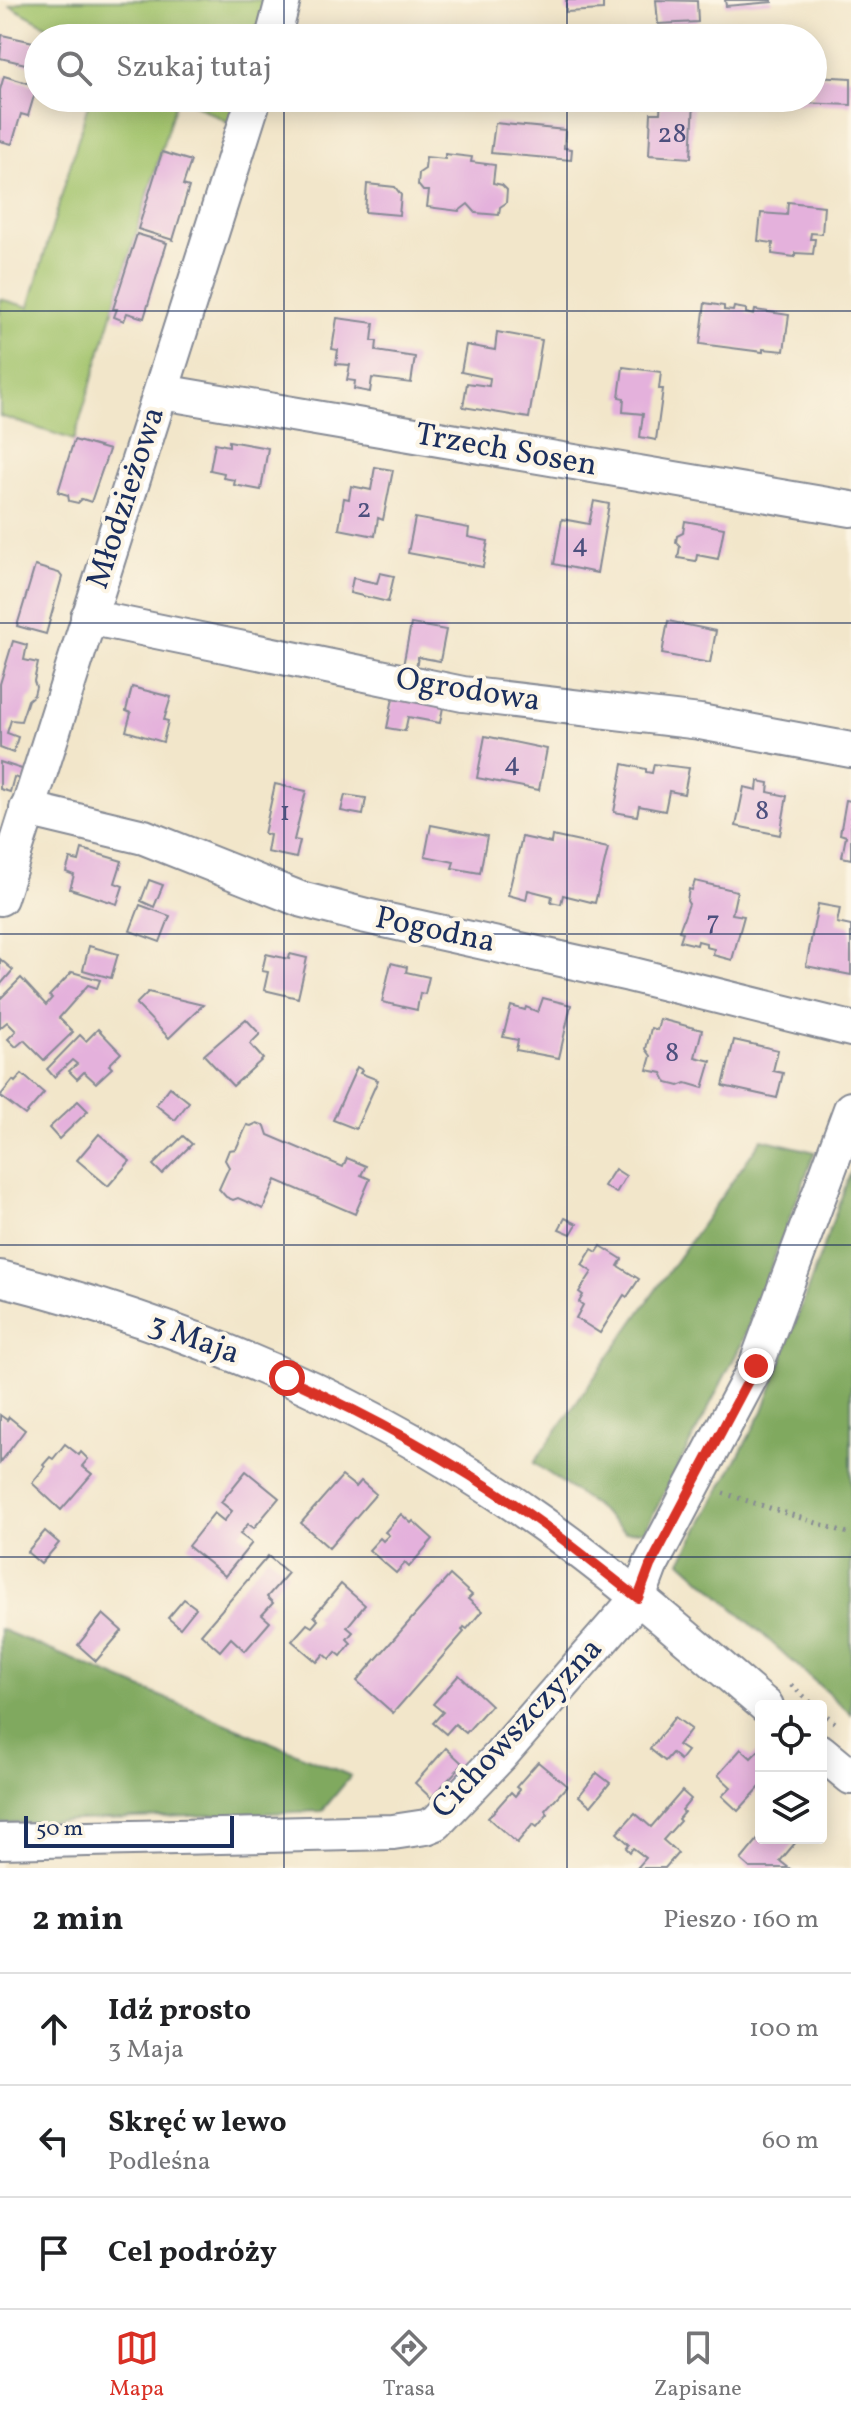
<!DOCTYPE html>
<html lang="pl">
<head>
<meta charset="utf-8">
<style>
	:root { --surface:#fff; --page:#f2f2f2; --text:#202124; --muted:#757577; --line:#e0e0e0; --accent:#d93025 }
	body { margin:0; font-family:Vollkorn,serif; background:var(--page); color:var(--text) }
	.controls { position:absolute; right:24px; bottom:24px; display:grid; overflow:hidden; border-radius:8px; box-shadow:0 4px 20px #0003 }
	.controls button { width:72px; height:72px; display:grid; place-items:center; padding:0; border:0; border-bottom:2px solid var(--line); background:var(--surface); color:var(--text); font:40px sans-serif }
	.scale { position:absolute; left:24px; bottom:20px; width:210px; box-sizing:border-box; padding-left:8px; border:4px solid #1b2f5e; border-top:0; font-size:22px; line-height:28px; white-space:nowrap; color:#1b2f5e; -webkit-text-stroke:6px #fcf5e5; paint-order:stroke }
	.stop { position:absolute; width:24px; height:24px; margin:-18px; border:6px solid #d93025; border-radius:50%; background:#fff }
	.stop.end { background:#d93025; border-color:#fff; box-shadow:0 2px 8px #0008 }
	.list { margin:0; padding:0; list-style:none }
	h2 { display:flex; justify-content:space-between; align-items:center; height:104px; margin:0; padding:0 32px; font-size:34px }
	h2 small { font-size:26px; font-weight:400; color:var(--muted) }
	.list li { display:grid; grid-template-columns:52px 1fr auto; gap:24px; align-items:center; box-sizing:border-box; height:112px; padding:0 32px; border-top:2px solid var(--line) }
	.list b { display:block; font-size:30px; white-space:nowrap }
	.list p { margin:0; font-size:26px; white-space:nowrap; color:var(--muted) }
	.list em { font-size:26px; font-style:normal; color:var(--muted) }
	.icon { flex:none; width:44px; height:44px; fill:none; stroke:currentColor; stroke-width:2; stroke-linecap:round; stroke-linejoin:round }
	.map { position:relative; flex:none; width:851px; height:1868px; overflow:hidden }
	.search { position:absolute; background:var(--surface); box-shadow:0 4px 20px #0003; left:24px; right:24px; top:24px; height:88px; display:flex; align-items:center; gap:20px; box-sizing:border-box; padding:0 28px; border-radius:44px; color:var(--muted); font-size:30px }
	.sheet { height:440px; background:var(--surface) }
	nav { display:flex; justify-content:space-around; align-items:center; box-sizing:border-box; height:112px; border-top:2px solid var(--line); background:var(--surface); font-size:22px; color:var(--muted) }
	nav a { display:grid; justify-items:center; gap:4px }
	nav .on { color:var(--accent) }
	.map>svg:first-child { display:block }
</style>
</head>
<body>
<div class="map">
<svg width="851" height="1868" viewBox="0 0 851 1868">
	<rect width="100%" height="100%" fill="#fcf5e5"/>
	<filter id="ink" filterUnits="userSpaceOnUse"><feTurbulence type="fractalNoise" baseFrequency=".0125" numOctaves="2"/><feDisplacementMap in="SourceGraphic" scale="16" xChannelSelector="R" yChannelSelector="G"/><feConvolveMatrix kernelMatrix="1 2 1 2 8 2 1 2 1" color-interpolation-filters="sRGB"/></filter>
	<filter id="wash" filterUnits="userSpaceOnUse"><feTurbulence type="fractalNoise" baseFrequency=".006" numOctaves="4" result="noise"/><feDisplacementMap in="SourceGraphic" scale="32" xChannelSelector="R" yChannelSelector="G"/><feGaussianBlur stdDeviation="1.8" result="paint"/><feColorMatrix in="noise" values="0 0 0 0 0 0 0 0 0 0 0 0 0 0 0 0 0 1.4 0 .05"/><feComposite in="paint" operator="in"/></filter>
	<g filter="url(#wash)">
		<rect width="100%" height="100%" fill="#f2e6ca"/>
		<g fill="#a1c36b" stroke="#5e7964" stroke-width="2">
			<path d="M28,0H271L259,38H70L10,6Z"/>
			<path d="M90,98H177L74,440L0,416V299L29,307Z"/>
			<path d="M182,98H240L232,124Z"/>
		</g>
		<g fill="#80a95f" stroke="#4e6c5e" stroke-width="2">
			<path d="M762,1139L815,1152L741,1345L645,1530L625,1532L594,1505L534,1463Z"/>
			<path d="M851,1171V1714L681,1561L763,1411Z"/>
			<path d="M0,1629L351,1776L322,1811L0,1823Z"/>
		</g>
		<g id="blocks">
			<g fill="#e4b1dc">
				<path d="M566,0H603V10L566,12Z"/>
				<path d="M656,0L697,1L698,22L658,24Z"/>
				<path d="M725,0H772V2L726,6Z"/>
				<path d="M671,27L722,28V38H671Z"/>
				<path d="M2,35L38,43V67L0,58Z"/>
				<path d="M4,76L37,86L28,116L21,114L12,144L0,141V90Z"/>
				<path d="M813,76L851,78V105L777,102V98H813Z"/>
				<path d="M661,100L694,101L691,158L649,155L651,113H660Z"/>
				<path d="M495,123L565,130L564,148L572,149L571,160L491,153Z"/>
				<path d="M162,152L191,161L183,185L189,187L173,240L138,229Z"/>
				<path d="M445,154L472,157L471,162L495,165L493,183L502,185L507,190L506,203L500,207L499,215L476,213L468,204L459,211L427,207L429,191H423L418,185L419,173L425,169L426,157L445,159Z"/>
				<path d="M367,184L395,187L401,195L399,215L365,212Z"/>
				<path d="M788,202L824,206L822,234L811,233L810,239H815L813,254L795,253V257L772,254L773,243L758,241L761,213L787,215Z"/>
				<path d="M137,234L167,243L144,318L127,313L124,321L114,317L117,309H113Z"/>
				<path d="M705,303L724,306V310L733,311L734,307L746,309V313L754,315L755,310L789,315L784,351L763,349V352L700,344Z"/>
				<path d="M337,318L374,323L372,341H377L376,351L415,357L411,383L372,378L370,392L354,389L355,381L347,380L350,365L336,364L338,350L332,349Z"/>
				<path d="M497,332L542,340L529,418L463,407L467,383L489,386L490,378L461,372L466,345L495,350Z"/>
				<path d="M623,367L661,372L659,389H663L656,440L640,437L643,414L623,412L624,398L619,397Z"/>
				<path d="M74,440L109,450L91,502L82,499L78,503L69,501L68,495L58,492Z"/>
				<path d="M229,441L268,448L261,490L234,485L235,480L223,478L224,473L210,470L215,443L229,446Z"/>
				<path d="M375,467L393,470L383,520L378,518L375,536L339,529L344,498L349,499L351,486L371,490Z"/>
				<path d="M594,501L609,504L597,573L554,564L562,519L589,524Z"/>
				<path d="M415,518L469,528L468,537L488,541L483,567L408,553Z"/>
				<path d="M685,521L724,528L718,559L697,555L696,561L678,558L680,546L676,542L677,536L683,533Z"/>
				<path d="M35,566L59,573L62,577L46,634L17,626Z"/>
				<path d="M380,573L394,576L388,602L350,593L353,578L377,583Z"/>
				<path d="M668,621L716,631L710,663L662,654Z"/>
				<path d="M411,624L446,630L440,661L418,657L416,668L403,666Z"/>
				<path d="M13,641L27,645L24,660L38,663L34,681L36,687L34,695L28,700L21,721L11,720L7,733L18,737L13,753L0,748V684Z"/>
				<path d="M132,687L171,697L164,720L168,721L163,742L126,731L131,713L126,711Z"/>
				<path d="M394,693L444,702L440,723L408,717L405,731L387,728Z"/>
				<path d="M485,736L547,749L539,790L477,778Z"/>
				<path d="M0,762L28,771L25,781L14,777L10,792L0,789Z"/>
				<path d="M623,764L646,769V772L652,773L654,764L689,768L684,794L669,791L665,811L639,806L637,816L614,812Z"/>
				<path d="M758,781L769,783L768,792L787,796L780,835L736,826L744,787L757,790Z"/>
				<path d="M275,784L306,791L294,840L300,841L296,858L267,852L270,835L264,834Z"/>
				<path d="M345,795L366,798L363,815L341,811Z"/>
				<path d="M846,800L851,801V859L842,857L846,836L840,834Z"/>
				<path d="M431,825L487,836L480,873L452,868L454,862L425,856Z"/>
				<path d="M552,836L608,848L595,903L563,895L561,904L551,902L552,896L528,890L526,900L508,895L522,837L551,843Z"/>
				<path d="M82,849L122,861L115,883L123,886L117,904L70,889L74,875L66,872L70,859L79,861Z"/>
				<path d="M149,880L163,885L154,907L141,901Z"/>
				<path d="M695,881L737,891L732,914L744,916L732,960L713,955L714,949L706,947V943L698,941L697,945L680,941L683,932L679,931L689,904L687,901L689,889L692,890Z"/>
				<path d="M818,904L840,908L837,923L851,926V975L806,966Z"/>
				<path d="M140,905L170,916L160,942L130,931Z"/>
				<path d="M89,946L118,954L111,978L83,970Z"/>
				<path d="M266,954L289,959L290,954L307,958L298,998L264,990L268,972L262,971Z"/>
				<path d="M0,959L13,970L0,985Z"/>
				<path d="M391,963L407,967L406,972L429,977L425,994L420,993L417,1010L382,1002Z"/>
				<path d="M72,972L100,980L97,988L88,985L59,1018L73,1032L44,1060L24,1040L16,1047L8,1039L16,1031L7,1022L0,1028V999L21,978L46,1005L52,998L49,996Z"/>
				<path d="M148,992L203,1005L169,1038L136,1004Z"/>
				<path d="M543,998L571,1005L559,1058L516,1050L518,1040L503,1037L511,1006L525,1010L526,1007L538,1012Z"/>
				<path d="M246,1019L260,1034L250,1044L263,1059L233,1086L204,1055Z"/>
				<path d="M660,1019L702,1030L695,1057L711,1061L703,1088L686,1083L679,1086L667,1083L662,1073L647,1070L651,1056L646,1049L651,1028L657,1030Z"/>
				<path d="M98,1029L121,1053L109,1065L112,1068L96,1083L84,1072L77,1079L69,1071L77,1064L72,1060L54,1077L47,1069L80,1035L86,1041Z"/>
				<path d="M734,1040L778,1050L773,1071L783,1073L777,1098L723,1086Z"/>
				<path d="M357,1067L362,1070L360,1073L378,1080L356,1129L333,1120Z"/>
				<path d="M22,1074L44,1093L25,1115L0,1096L13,1080L15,1082Z"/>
				<path d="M170,1087L189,1102L175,1120L156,1105Z"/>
				<path d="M78,1101L88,1111L59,1139L49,1128Z"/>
				<path d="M257,1123L265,1126L268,1135L343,1167L347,1158L366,1166L361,1175L370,1179L355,1214L276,1180L263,1209L238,1198L233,1200L226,1197L219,1189L229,1167L225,1160L229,1150L236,1149L247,1125L251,1126Z"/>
				<path d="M99,1134L130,1161L108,1186L77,1160Z"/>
				<path d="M183,1136L192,1144L162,1174L153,1165Z"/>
				<path d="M615,1169L626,1176L616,1193L604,1186Z"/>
				<path d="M565,1218L577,1224L571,1234L559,1229Z"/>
				<path d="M601,1246L622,1259L618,1266L639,1279L627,1297L624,1295L600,1333L576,1318L583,1305L579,1302L583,1295L579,1292L592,1272L582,1265L592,1249L597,1252Z"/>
				<path d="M0,1415L7,1420L9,1417L25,1430L0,1463Z"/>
				<path d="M65,1444L79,1455L81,1452L88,1459L82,1466L92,1474L61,1510L32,1483L45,1467L43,1465L50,1457L53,1459Z"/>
				<path d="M246,1471L279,1498L254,1528L248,1524L240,1534L252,1543L225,1576L188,1546L214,1513L224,1521L232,1511L221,1502Z"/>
				<path d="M342,1476L356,1487L361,1481L376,1494L329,1548L301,1523Z"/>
				<path d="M401,1514L411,1523L413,1521L433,1539L409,1567L405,1563L396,1573L369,1550L380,1538L383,1541L389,1535L385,1532Z"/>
				<path d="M45,1531L59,1543L41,1564L27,1552Z"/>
				<path d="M268,1556L288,1573L267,1597L273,1603L262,1615L270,1622L245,1651L231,1638L220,1651L201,1634Z"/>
				<path d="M450,1575L472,1595L468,1599L482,1611L467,1629L464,1627L462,1630L464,1632L393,1713L357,1681Z"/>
				<path d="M341,1584L365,1605L347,1627L353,1632L347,1639L351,1643L341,1656L336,1652L330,1659L324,1654L317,1662L292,1641L307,1624L312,1627L318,1620L314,1616Z"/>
				<path d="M184,1599L196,1608L180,1628L168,1618Z"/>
				<path d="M103,1614L122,1631L96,1661L78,1645Z"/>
				<path d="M459,1675L491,1705L466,1733L455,1724L446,1734L433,1723L443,1712L433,1704Z"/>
				<path d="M675,1717L691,1729L678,1745L687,1751L680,1760L672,1753L665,1761L650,1749Z"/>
				<path d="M446,1748L463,1764L431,1798L415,1783Z"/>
				<path d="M741,1749L751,1758L758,1751L761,1754V1786L738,1811L722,1796L731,1787L718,1775Z"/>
				<path d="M538,1762L567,1786L545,1810L548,1814L537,1827L533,1824L517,1843L488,1818L511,1792L515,1796L520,1790L516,1787Z"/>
				<path d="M597,1773L610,1783L591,1806L579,1796Z"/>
				<path d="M682,1791L691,1799L682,1810L684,1812L678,1819L680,1821L663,1840L678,1853L665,1868H637L646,1858L633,1848L630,1852L626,1848L629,1844L617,1833L635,1813L651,1827Z"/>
				<path d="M759,1838H792L796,1842L780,1861L789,1868H750L741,1860Z"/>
			</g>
		</g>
	</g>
	<g filter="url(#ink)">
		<use href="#blocks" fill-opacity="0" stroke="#868a94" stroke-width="2"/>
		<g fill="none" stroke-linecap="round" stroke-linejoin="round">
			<defs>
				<g id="minor">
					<path d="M273,38L283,0"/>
					<path d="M162,392L851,509"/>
					<path d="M88,617L463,694L700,722L851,750"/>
					<path d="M27,809L144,837L300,899L366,916L629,974L851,1029"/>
					<path d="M0,898L254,98"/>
					<path d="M0,1278C193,1327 378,1407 540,1522C619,1578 692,1643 766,1706"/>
					<path d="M821,1752L851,1777"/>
					<path d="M0,1841L393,1832L426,1827L436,1823L500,1756L638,1598L650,1566L756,1366L851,1109"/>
				</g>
			</defs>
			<use href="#minor" stroke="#868a94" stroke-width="38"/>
			<g stroke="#868a94" stroke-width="5" stroke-dasharray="2 6" stroke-linecap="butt">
				<path d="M723,1493L851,1534"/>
				<path d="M791,1685L815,1706"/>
				<path d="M821,1711L835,1723"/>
			</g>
			<use href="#minor" stroke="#fff" stroke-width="34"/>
		</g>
	</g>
	<g fill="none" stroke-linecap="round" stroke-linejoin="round" filter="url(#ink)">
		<path stroke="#d93025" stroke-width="10" d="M287,1378C376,1419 463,1466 541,1523C574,1547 606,1573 638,1598L650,1566L756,1366"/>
	</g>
	<path fill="none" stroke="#1b2f5e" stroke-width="2" stroke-opacity="0.55" d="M284,0V38M567,0V38M284,98V1868M567,98V1868M0,311H851M0,623H851M0,934H851M0,1245H851M0,1557H851"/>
	<g text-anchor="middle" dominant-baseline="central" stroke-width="8" stroke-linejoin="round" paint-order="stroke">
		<g font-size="28" fill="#4d507e">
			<text x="672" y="134">28</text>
			<text x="364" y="509">2</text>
			<text x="580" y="544">4</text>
			<text x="512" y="763">4</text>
			<text x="762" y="811">8</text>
			<text x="285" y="812">1</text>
			<text x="713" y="921">7</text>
			<text x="672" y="1053">8</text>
		</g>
		<g font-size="32" fill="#1b2f5e" stroke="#fcf5e5">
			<text transform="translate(506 451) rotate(10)">Trzech Sosen</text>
			<text transform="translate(127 498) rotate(-72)">Młodzieżowa</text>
			<text transform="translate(468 691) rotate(9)">Ogrodowa</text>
			<text transform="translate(435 931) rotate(12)">Pogodna</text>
			<text transform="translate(194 1340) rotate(20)">3 Maja</text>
			<text transform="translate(518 1729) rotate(-47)">Cichowszczyzna</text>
		</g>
	</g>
</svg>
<div class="controls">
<button><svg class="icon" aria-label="locate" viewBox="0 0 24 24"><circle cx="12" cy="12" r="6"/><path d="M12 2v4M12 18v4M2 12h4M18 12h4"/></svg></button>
<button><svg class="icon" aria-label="layers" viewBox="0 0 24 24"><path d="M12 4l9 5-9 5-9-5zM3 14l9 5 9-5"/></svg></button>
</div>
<div class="scale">50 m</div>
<div class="stop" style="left:287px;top:1378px"></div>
<div class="stop end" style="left:756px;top:1366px"></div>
<div class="search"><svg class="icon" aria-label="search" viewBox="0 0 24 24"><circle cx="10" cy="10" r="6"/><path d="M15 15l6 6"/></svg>Szukaj tutaj</div>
</div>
<section class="sheet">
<h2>2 min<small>Pieszo · 160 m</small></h2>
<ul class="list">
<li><svg class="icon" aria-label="ahead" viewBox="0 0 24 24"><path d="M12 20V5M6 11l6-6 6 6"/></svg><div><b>Idź prosto</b><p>3 Maja</p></div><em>100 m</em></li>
<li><svg class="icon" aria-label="left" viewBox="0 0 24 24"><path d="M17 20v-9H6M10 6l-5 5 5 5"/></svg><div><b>Skręć w lewo</b><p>Podleśna</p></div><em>60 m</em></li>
<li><svg class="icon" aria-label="arrive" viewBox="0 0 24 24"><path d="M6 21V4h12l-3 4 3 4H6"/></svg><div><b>Cel podróży</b></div></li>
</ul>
</section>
<nav>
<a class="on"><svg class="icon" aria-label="map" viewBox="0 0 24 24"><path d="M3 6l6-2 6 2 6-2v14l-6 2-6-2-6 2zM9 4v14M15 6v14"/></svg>Mapa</a>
<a><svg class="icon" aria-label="directions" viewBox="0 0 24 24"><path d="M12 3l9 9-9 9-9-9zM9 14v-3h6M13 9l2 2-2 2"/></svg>Trasa</a>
<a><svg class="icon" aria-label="saved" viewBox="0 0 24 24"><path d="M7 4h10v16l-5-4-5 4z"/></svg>Zapisane</a>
</nav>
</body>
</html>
